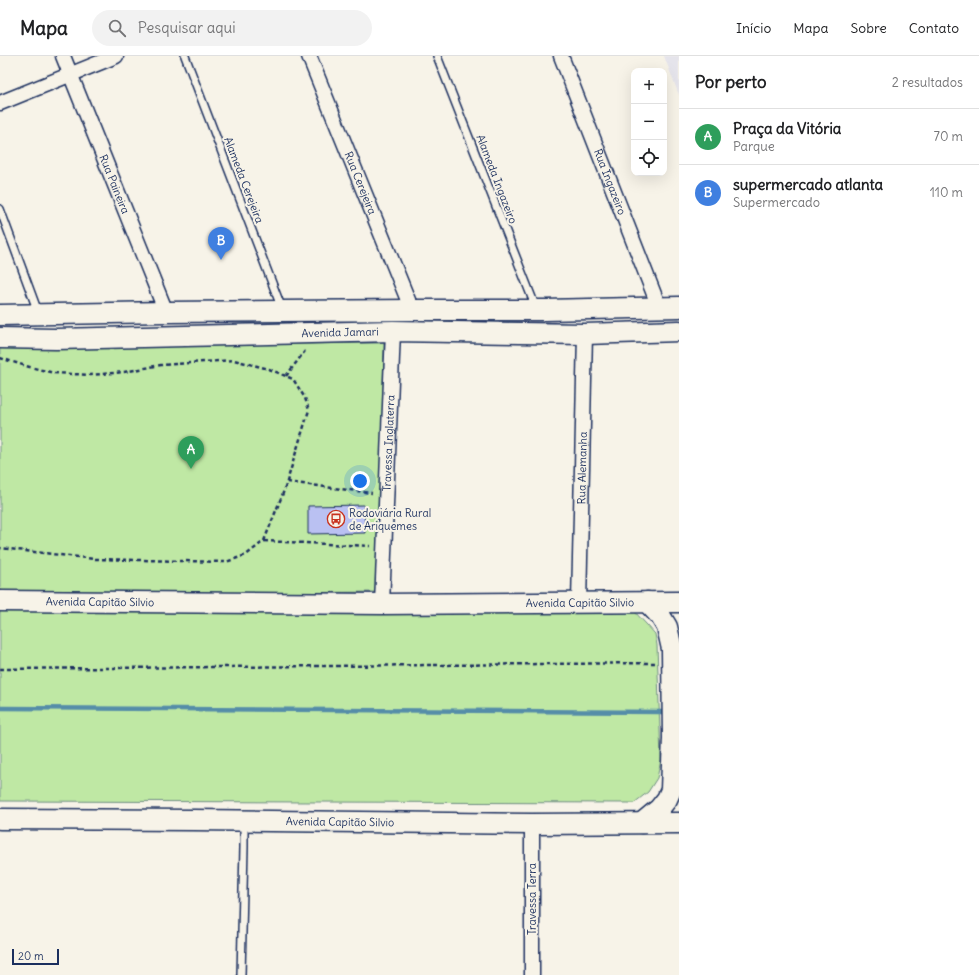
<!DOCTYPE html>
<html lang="pt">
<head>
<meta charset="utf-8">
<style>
	:root { --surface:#fff; --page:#f2f2f2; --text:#202124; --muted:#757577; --line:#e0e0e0; --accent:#c8321e }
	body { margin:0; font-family:Delius,sans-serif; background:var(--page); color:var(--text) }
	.controls { position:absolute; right:12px; top:12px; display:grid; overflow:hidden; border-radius:8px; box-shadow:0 4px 16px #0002 }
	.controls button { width:36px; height:36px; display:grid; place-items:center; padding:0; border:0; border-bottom:1px solid var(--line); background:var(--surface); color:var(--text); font:20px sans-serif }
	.scale { position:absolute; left:12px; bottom:10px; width:47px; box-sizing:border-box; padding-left:4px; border:2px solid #1b2f5e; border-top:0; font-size:11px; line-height:14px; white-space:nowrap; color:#1b2f5e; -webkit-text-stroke:3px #f7f3e8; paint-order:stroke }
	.you { position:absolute; left:360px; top:425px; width:14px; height:14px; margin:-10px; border:3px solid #fff; border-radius:50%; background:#1a73e8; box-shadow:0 0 0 6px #1a73e833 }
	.badge { display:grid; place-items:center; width:26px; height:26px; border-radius:50%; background:var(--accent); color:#fff; font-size:13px; font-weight:700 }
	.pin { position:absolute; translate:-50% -33px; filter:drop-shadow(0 1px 2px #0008) }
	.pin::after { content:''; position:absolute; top:21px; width:14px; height:12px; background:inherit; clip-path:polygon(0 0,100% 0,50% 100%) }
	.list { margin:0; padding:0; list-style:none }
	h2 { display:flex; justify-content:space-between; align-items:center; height:52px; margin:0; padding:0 16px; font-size:17px }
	h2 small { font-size:13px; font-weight:400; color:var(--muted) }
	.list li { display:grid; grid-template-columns:26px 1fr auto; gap:12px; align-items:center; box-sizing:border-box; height:56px; padding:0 16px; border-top:1px solid var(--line) }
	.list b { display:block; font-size:15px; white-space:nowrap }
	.list p { margin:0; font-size:13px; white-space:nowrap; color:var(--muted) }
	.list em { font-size:13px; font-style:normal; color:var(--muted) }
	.icon { flex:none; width:22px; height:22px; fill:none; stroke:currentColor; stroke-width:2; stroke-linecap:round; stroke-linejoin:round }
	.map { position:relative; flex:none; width:679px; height:919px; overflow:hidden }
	header { display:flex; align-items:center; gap:24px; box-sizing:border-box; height:56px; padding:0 20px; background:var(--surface); border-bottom:1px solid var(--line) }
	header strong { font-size:19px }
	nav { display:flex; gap:22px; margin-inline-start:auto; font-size:14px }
	.search { width:280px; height:36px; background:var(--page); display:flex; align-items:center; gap:10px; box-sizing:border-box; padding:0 14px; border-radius:22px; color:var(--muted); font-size:15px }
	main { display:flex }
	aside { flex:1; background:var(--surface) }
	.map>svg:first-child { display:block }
</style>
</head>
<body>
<header>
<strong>Mapa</strong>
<div class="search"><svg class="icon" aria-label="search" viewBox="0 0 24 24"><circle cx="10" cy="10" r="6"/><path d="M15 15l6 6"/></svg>Pesquisar aqui</div>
<nav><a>Início</a><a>Mapa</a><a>Sobre</a><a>Contato</a></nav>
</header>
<main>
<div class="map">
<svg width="679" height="919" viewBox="0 0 679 919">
	<rect width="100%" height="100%" fill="#f7f3e8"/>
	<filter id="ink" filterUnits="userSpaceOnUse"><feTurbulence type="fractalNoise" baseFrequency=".025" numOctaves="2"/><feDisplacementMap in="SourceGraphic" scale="8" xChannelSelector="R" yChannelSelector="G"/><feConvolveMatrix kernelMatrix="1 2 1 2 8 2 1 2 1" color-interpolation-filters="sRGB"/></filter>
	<g filter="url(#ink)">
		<path fill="#e5e4eb" d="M664,0H679V39Z"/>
		<g fill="#bfe8a4" stroke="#6d8c81">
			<path d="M384,287L379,536L0,539V291Z"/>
			<path d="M0,554H633L647,569L655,578L657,589L661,704L657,722L648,736L634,747L0,745Z"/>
		</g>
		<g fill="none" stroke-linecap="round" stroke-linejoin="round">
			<path stroke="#558da8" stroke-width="4.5" d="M0,652L665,656"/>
		</g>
		<path fill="#bac1f2" stroke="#1b2f5e" d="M364,449L365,477L308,478V450Z"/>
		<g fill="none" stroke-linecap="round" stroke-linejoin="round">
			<defs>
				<g id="service">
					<path d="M185,0L282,253"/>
					<path d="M437,0L536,252"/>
					<path d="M0,153L38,256"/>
					<path d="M241,919L244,791V766"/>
				</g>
				<g id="minor">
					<path id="s1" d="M63,0L166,256"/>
					<path id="s2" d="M309,0L412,254"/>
					<path id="s3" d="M561,0L659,251"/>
					<path d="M0,47L116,0"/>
					<path id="s4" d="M579,547L585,278"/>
					<path id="s5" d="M382,548L393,275"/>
					<path d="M532,919V768"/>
				</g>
				<g id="secondary">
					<path d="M0,259L166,256L412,254H545L679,251"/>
					<path id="s6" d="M0,282L56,283L393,275L585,278L679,275"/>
					<path id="s7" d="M0,545L382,548L679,546"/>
					<path id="s8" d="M0,763L194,764L532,768L679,767"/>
					<path d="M642,767L659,753L667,743L671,734L673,682L672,593L667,571L661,561L647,546"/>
				</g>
			</defs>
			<use href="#service" stroke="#1b2f5e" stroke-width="10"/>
			<use href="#minor" stroke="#1b2f5e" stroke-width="17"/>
			<use href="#secondary" stroke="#1b2f5e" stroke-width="23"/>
			<g stroke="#1b2f5e" stroke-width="2.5" stroke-dasharray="4 3" stroke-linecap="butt">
				<path d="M0,302L26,310L54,317L91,319L124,316L161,309L234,304L269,313L293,323L305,342L309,354L285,432L264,485L246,499L226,506L95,503L0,492"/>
				<path d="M286,320L305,295"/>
				<path d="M287,426L372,437"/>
				<path d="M264,485L370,490"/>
				<path d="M0,613L655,607"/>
			</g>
			<use href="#service" stroke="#f7f3e8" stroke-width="7"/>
			<use href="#minor" stroke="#f7f3e8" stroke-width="14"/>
			<use href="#secondary" stroke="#f7f3e8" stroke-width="20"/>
		</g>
	</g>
	<defs>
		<symbol id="bus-ring" viewBox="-11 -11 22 22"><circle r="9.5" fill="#f7f3e8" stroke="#c8321e" stroke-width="1.5"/><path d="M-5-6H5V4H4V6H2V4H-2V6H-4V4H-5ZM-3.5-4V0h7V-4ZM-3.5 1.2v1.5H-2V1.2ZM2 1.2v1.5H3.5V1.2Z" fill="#c8321e"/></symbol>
	</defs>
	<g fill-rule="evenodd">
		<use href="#bus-ring" x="326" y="453" width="20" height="20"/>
	</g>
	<g text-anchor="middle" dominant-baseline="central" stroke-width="4" stroke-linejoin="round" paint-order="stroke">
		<g font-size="11" fill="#1b2f5e" stroke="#f7f3e8">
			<text transform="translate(497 123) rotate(69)">Alameda Ingazeiro</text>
			<text transform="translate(244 124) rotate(69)">Alameda Cerejeira</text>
			<text stroke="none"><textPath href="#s3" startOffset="135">Rua Ingazeiro</textPath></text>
			<text stroke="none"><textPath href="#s2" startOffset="137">Rua Cerejeira</textPath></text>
			<text stroke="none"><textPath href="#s1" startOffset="138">Rua Paineira</textPath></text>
			<text stroke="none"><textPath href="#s6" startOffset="340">Avenida Jamari</textPath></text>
			<text stroke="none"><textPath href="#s5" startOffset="161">Travessa Inglaterra</textPath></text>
			<text stroke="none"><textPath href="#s4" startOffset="135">Rua Alemanha</textPath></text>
			<text stroke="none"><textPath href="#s7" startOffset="100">Avenida Capitão Silvio</textPath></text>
			<text stroke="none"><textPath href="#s7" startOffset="580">Avenida Capitão Silvio</textPath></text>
			<text stroke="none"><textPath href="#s8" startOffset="340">Avenida Capitão Silvio</textPath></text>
			<text transform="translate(532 843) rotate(-90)">Travessa Terra</text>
		</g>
		<g font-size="11" fill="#1b2f5e" stroke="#f7f3e8" text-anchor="start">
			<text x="349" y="457">Rodoviária Rural<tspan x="349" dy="13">de Ariquemes</tspan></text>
		</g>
	</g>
</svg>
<div class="controls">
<button>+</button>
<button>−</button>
<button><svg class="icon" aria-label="locate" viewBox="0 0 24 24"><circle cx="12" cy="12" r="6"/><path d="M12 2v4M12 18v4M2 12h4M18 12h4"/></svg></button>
</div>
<div class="scale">20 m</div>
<div class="you"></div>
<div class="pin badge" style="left:191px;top:413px;background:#2e9e5b">A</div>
<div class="pin badge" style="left:221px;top:204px;background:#3f7fe0">B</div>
</div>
<aside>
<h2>Por perto<small>2 resultados</small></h2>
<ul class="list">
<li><span class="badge" style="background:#2e9e5b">A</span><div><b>Praça da Vitória</b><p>Parque</p></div><em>70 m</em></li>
<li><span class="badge" style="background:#3f7fe0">B</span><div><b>supermercado atlanta</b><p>Supermercado</p></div><em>110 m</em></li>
</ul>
</aside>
</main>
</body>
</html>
